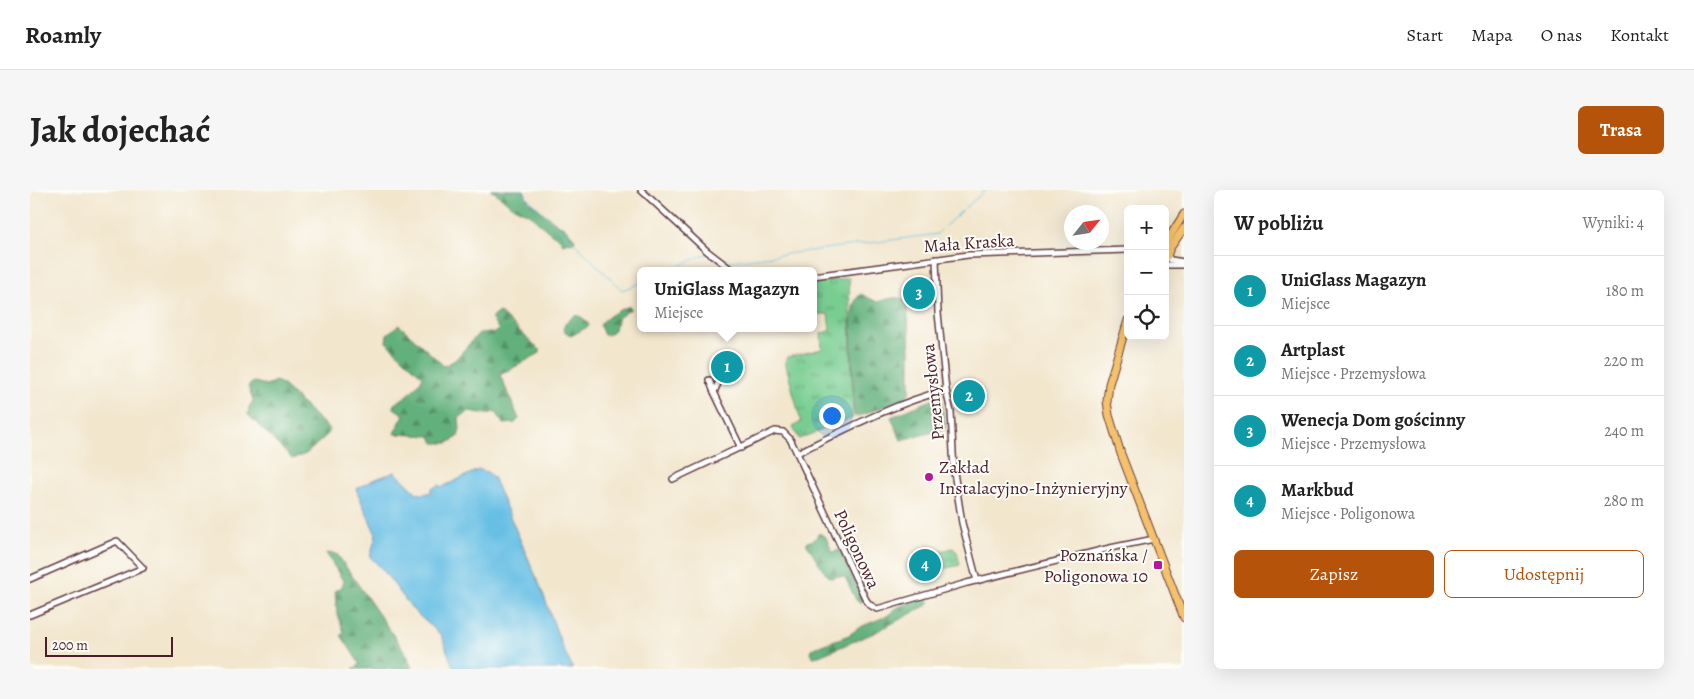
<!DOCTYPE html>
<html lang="pl">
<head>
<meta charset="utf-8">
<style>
	:root { --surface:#fff; --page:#f6f6f6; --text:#222; --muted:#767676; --line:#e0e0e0; --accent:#b45309 }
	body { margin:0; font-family:Alegreya,serif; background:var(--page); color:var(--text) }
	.controls { position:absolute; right:15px; top:15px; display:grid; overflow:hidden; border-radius:8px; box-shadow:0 5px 20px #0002 }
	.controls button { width:45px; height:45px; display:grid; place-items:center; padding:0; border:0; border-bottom:1px solid var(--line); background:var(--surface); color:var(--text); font:25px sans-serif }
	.compass { position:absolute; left:1034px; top:15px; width:45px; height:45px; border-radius:50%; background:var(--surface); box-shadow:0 5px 20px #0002; rotate:60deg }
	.scale { position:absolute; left:15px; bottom:12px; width:128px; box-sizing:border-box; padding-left:5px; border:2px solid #4a1f2b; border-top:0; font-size:14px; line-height:18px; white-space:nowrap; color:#4a1f2b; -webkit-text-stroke:4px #fdfcf7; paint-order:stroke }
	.you { position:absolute; left:801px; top:225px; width:18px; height:18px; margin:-12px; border:4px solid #fff; border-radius:50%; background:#1a73e8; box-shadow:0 0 0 8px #1a73e833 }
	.badge { display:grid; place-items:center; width:32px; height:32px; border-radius:50%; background:var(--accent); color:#fff; font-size:16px; font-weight:700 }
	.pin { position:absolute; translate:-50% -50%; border:2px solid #fff; box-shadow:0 1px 5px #0006 }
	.popup { position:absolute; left:607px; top:77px; width:180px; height:65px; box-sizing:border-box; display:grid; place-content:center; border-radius:8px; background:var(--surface); filter:drop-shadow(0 1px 4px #0005); font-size:16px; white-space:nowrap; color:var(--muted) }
	.popup b { font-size:19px; color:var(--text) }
	.popup::after { content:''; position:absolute; left:50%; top:100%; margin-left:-10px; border:10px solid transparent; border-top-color:var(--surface) }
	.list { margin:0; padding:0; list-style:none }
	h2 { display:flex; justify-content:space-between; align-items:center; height:65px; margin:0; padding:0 20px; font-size:21px }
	h2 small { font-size:16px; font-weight:400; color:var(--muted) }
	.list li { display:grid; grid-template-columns:32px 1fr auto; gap:15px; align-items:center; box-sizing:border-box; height:70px; padding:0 20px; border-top:1px solid var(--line) }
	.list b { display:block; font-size:19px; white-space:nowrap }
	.list p { margin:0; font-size:16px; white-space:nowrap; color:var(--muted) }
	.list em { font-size:16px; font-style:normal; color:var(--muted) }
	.actions { display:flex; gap:10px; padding:15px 20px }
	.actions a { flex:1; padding:11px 0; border:1px solid var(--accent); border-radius:8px; text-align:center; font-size:18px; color:var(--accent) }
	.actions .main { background:var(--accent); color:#fff }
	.icon { flex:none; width:28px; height:28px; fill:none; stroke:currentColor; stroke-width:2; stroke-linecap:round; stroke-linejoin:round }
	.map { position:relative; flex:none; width:1154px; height:479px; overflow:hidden; border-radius:8px }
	header { display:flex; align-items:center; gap:30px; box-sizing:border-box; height:70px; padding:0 25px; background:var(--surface); border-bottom:1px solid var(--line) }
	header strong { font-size:24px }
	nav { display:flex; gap:28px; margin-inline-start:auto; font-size:18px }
	.intro { display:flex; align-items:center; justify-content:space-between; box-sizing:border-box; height:120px; padding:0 30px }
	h1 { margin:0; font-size:35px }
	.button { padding:12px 22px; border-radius:8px; background:var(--accent); color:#fff; font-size:18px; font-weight:700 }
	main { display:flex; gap:30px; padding:0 30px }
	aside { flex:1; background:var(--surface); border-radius:8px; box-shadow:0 5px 20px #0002 }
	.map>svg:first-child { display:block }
</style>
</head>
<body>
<header>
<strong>Roamly</strong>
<nav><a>Start</a><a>Mapa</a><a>O nas</a><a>Kontakt</a></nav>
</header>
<div class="intro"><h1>Jak dojechać</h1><a class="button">Trasa</a></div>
<main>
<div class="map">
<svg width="1154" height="479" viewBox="0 0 1154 479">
	<defs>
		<pattern id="grass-tufts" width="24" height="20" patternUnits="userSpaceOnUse" patternTransform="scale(1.25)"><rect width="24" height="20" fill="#78cd91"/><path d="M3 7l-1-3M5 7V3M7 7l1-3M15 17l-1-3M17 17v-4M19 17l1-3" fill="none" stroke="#64a677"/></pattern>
		<pattern id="forest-firs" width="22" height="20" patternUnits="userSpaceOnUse" patternTransform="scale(1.25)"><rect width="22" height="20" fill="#62b07b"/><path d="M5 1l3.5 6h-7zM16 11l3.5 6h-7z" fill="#538f65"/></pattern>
	</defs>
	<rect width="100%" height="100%" fill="#fdfcf7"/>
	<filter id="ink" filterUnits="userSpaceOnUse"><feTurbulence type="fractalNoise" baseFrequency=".02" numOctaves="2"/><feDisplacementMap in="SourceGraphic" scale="10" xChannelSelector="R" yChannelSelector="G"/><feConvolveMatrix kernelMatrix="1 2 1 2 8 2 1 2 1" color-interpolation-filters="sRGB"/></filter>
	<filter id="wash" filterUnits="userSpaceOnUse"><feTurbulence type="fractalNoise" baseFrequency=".0096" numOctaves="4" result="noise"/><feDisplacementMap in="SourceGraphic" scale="20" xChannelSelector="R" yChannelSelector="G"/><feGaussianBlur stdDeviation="1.12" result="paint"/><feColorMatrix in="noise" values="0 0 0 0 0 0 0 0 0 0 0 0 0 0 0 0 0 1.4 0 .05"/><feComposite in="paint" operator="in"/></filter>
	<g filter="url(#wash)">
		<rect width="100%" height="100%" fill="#f2e6cd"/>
		<g fill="url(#grass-tufts)" stroke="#61765e">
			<path d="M819,88L823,228L769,249L763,237L771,232L755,171L758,167L792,159L791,143L800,141L798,124H783V93Z"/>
			<path d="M923,358L927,362L930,375L908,380L907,379L909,378L906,364L903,363Z"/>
		</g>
		<g fill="url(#forest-firs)" stroke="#566853">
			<path d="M460,0H494L498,10L527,34L534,37L544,47L545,51L541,53L538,52L533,54L528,47C519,45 509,31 500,25C494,21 486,19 479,14C472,9 468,3 460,0Z"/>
			<path d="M831,104L847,112C858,109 867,105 877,111L880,160V201L876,208L827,227L825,226L824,221L821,132C822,123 823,109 831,104Z"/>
			<path d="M600,116L601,119L588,128C586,136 584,145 574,145L570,136C572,129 592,118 600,116Z"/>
			<path d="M469,122L510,160V163L470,185L489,229L485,233L474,234L466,222L456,224L439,221L429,228L430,239L428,247L418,253H404L401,246L365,244L364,243L374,225L364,218V214C375,208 387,198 393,187L356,152L357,144L369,135L414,176L425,170L449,143H465L469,140L461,128Z"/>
			<path d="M545,125C551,126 557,130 559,136L541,146L533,140L535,134Z"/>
			<path d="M245,191L251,193L300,240L298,244L276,264L262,269L218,225L219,217L223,211L218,196L224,192L237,195Z"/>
			<path d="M911,206L916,239L871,250L861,227Z"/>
			<path d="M789,343L796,347L802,362L810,360L834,411L832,413H829L826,410L815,387L808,386L801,388C792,383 785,364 777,355V352L784,350Z"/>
			<path d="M296,363L307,364L377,465L382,479H323L328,476L329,473L311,445L314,442L307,424L305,401L312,397L313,391Z"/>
			<path d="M896,407L899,410V414L844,443L789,466L783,467L780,463L781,459L819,445L830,437L857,426L868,417Z"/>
		</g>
		<path fill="#67bfe5" stroke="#586f88" d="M448,280C455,280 458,282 463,287L511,398L532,456L543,479H424L411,445L384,421L353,380L340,367L346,345L326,299L343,290L365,282L386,302C391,305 395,304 401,302V299L409,295L412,297Z"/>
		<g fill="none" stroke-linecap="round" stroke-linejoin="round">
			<g stroke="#67bfe5" stroke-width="1">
				<path d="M490,0L592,100L611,93"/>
				<path d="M935,18L956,0"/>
				<path d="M915,36L932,21"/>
				<path d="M696,72L900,45L907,44L911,40"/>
				<path d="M638,81L675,64L678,65"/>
			</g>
		</g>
	</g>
	<g filter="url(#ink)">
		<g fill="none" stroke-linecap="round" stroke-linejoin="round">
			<defs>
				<g id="minor">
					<path d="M611,0L677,61L703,81"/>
					<path d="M1137,66L1141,70L1154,72"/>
					<path d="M906,69L908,123L916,200L921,222L924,282L932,333L947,391"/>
					<path d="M1135,75H1154"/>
					<path d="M783,86L938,65L1098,60"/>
					<path d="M692,185L684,202L711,258"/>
					<path d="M679,190L684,202"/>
					<path d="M767,263C814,240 865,213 916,200"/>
					<path d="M643,289L745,241L753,242L760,249L767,263L836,410L840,415L847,419L937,393L1080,358L1124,349"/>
					<path d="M0,389L87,351L113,378L0,425"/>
				</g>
				<g id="major">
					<path d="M1135,54L1154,24"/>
					<path d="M1137,66L1140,58L1154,38"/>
					<path d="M1098,130L1079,194L1077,211L1079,225L1091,264L1154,428"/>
				</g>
			</defs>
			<use href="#minor" stroke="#633d43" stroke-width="8"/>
			<use href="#major" stroke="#633d43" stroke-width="9"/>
			<use href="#minor" stroke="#fff" stroke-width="5"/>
			<use href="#major" stroke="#f5c16b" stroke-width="7"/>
		</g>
	</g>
	<g fill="#b5179e" stroke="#fdfcf7" stroke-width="2">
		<circle cx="899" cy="287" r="5"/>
		<rect x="1123" y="370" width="10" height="10" rx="2.5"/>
	</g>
	<g text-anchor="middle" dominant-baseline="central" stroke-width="4" stroke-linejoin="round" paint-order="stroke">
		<g font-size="18" fill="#4a1f2b" stroke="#fdfcf7">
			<text transform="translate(939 53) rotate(-4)">Mała Kraska</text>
			<text transform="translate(903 202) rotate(-96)">Przemysłowa</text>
			<text transform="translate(827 359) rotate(65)">Poligonowa</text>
		</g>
		<g font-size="18" fill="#4a1f2b" stroke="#fdfcf7" text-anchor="start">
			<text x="909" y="277">Zakład<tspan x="909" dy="21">Instalacyjno-Inżynieryjny</tspan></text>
			<text x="1118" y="365" text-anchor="end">Poznańska /<tspan x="1118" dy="21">Poligonowa 10</tspan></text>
		</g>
	</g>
</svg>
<div class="controls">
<button>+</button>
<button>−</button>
<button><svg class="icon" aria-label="locate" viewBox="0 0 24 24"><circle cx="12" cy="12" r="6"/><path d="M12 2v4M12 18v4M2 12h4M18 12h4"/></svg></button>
</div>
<svg class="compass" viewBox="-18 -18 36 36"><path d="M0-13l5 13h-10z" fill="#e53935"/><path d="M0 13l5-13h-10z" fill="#767676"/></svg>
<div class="scale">200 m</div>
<div class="you"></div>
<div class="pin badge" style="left:697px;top:177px;background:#0f9aa8">1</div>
<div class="popup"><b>UniGlass Magazyn</b>Miejsce</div>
<div class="pin badge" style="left:939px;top:206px;background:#0f9aa8">2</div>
<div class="pin badge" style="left:889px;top:103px;background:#0f9aa8">3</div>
<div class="pin badge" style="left:895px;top:375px;background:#0f9aa8">4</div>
</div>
<aside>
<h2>W pobliżu<small>Wyniki: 4</small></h2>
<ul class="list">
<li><span class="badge" style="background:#0f9aa8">1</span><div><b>UniGlass Magazyn</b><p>Miejsce</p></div><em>180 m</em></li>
<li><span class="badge" style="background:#0f9aa8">2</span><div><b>Artplast</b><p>Miejsce · Przemysłowa</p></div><em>220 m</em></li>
<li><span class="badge" style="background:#0f9aa8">3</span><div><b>Wenecja Dom gościnny</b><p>Miejsce · Przemysłowa</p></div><em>240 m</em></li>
<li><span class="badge" style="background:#0f9aa8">4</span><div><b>Markbud</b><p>Miejsce · Poligonowa</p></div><em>280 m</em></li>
</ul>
<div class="actions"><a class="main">Zapisz</a><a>Udostępnij</a></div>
</aside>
</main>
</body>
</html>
